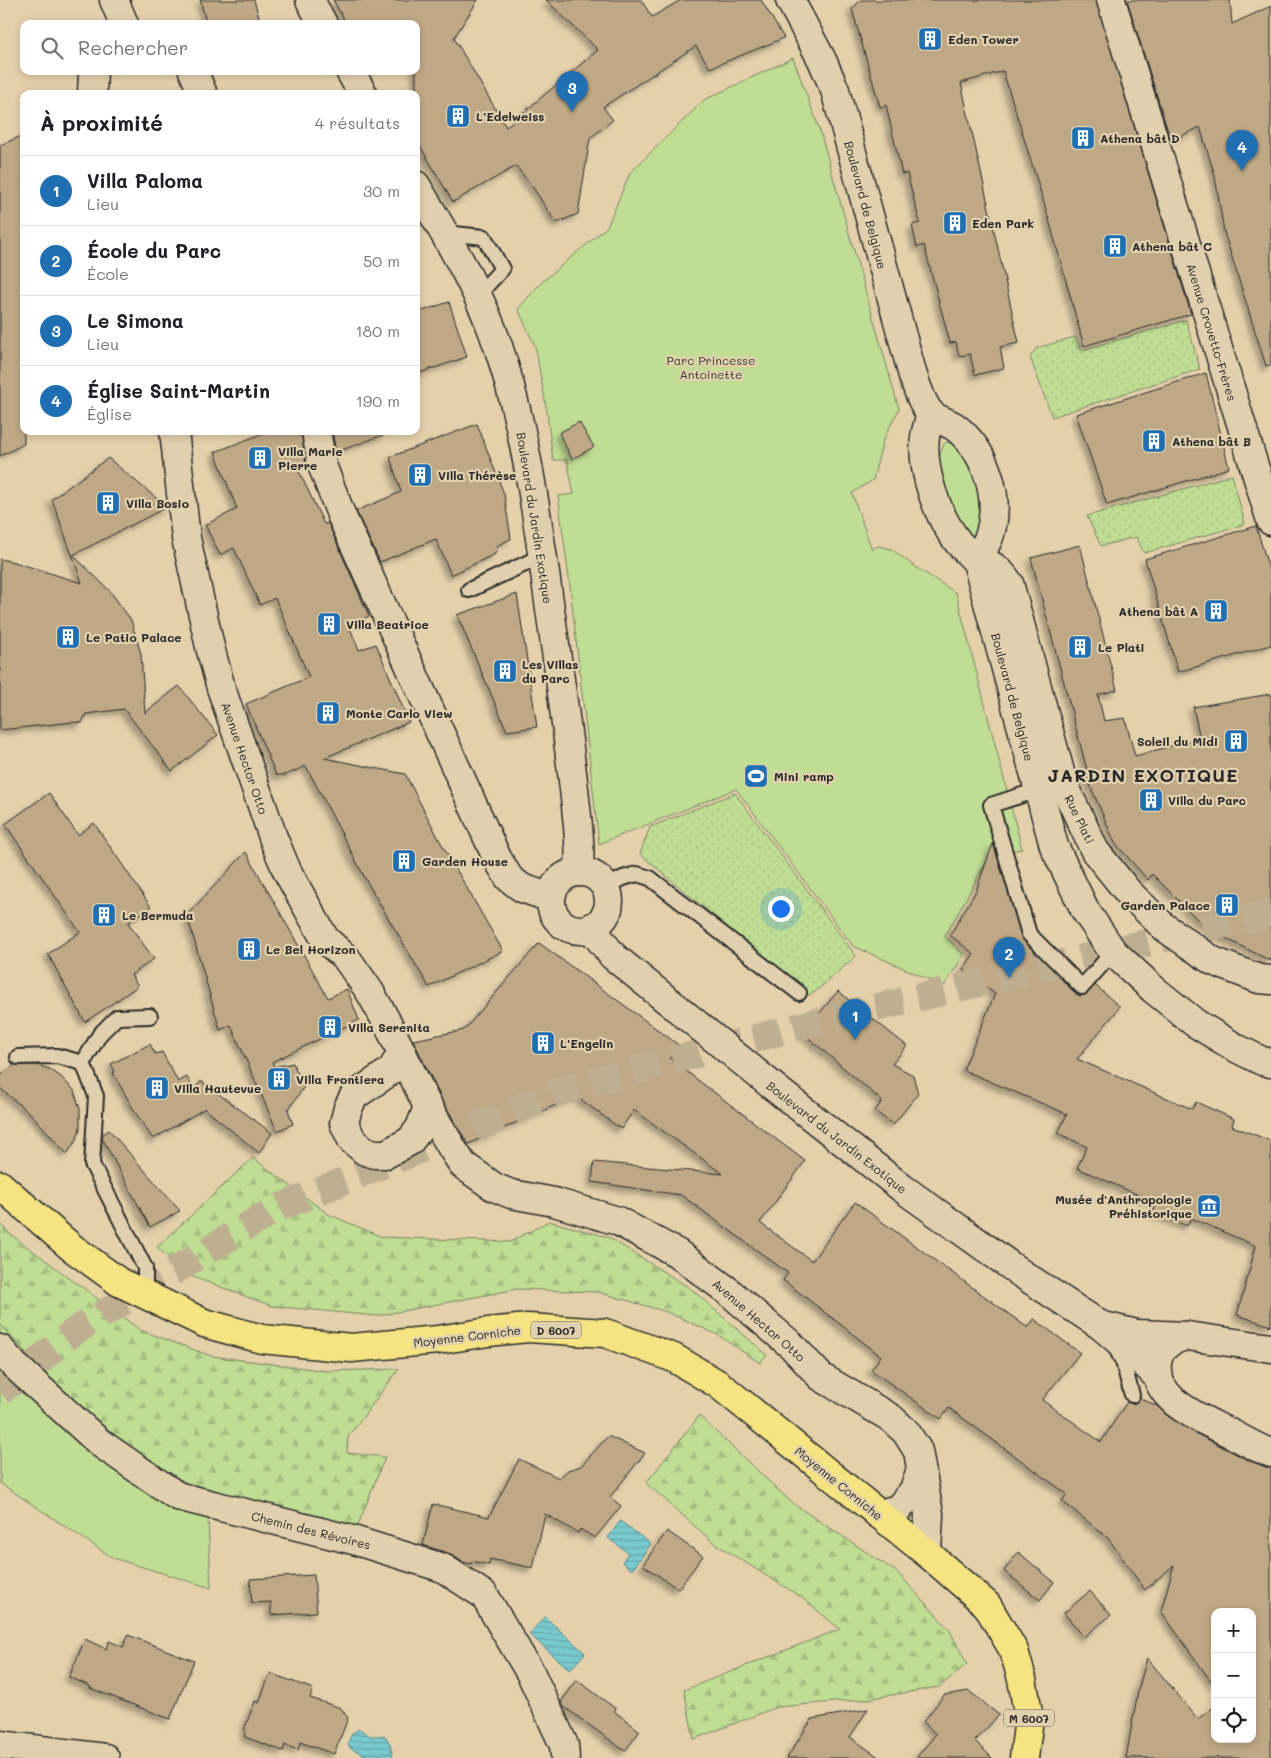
<!DOCTYPE html>
<html lang="fr">
<head>
<meta charset="utf-8">
<style>
	:root { --surface:#fff; --page:#f6f6f6; --text:#202124; --muted:#757577; --line:#e0e0e0; --accent:#1f6fb2 }
	body { margin:0; font-family:Mali,sans-serif; background:var(--page); color:var(--text) }
	.controls { position:absolute; right:15px; bottom:15px; display:grid; overflow:hidden; border-radius:10px; box-shadow:0 2px 8px #0003 }
	.controls button { width:45px; height:45px; display:grid; place-items:center; padding:0; border:0; border-bottom:1px solid var(--line); background:var(--surface); color:var(--text); font:25px sans-serif }
	.you { position:absolute; left:780px; top:908px; width:18px; height:18px; margin:-12px; border:4px solid #fff; border-radius:50%; background:#1a73e8; box-shadow:0 0 0 8px #1a73e833 }
	.badge { display:grid; place-items:center; width:32px; height:32px; border-radius:50%; background:var(--accent); color:#fff; font-size:16px; font-weight:700 }
	.pin { position:absolute; translate:-50% -41px; filter:drop-shadow(0 1px 2px #0008) }
	.pin::after { content:''; position:absolute; top:26px; width:18px; height:15px; background:inherit; clip-path:polygon(0 0,100% 0,50% 100%) }
	.list { margin:0; padding:0; list-style:none }
	h2 { display:flex; justify-content:space-between; align-items:center; height:65px; margin:0; padding:0 20px; font-size:21px }
	h2 small { font-size:16px; font-weight:400; color:var(--muted) }
	.list li { display:grid; grid-template-columns:32px 1fr auto; gap:15px; align-items:center; box-sizing:border-box; height:70px; padding:0 20px; border-top:1px solid var(--line) }
	.list b { display:block; font-size:19px; white-space:nowrap }
	.list p { margin:0; font-size:16px; white-space:nowrap; color:var(--muted) }
	.list em { font-size:16px; font-style:normal; color:var(--muted) }
	.icon { flex:none; width:28px; height:28px; fill:none; stroke:currentColor; stroke-width:2; stroke-linecap:round; stroke-linejoin:round }
	.map { position:relative; flex:none; width:1271px; height:1758px; overflow:hidden }
	.search { position:absolute; background:var(--surface); box-shadow:0 2px 8px #0003; left:20px; top:20px; width:400px; height:55px; display:flex; align-items:center; gap:12px; box-sizing:border-box; padding:0 18px; border-radius:10px; color:var(--muted); font-size:19px }
	.panel { position:absolute; background:var(--surface); box-shadow:0 2px 8px #0003; left:20px; top:90px; width:400px; height:345px; border-radius:10px }
	.map>svg:first-child { display:block }
</style>
</head>
<body>
<div class="map">
<svg width="1271" height="1758" viewBox="0 0 1271 1758">
	<defs>
		<pattern id="forest-firs" width="22" height="20" patternUnits="userSpaceOnUse" patternTransform="scale(1.25)"><rect width="22" height="20" fill="#c0dd94"/><path d="M5 1l3.5 6h-7zM16 11l3.5 6h-7z" fill="#a5be80"/></pattern>
		<pattern id="garden-dots" width="8" height="8" patternUnits="userSpaceOnUse" patternTransform="scale(1.25)"><rect width="8" height="8" fill="#c0dd94"/><path d="M2 2h.1M6 6h.1" fill="none" stroke="#a5be80" stroke-width="1.8" stroke-linecap="round"/></pattern>
		<pattern id="water-rules" width="6" height="5" patternUnits="userSpaceOnUse" patternTransform="scale(1.25)"><rect width="6" height="5" fill="#78cacf"/><path d="M0 2.5h6" fill="none" stroke="#63a4a8"/></pattern>
		<filter id="shadow"><feDropShadow dx="-4.5" dy="4.5" stdDeviation="2.5" flood-color="#0004"/></filter>
	</defs>
	<rect width="100%" height="100%" fill="#e4d0ab"/>
	<filter id="ink" filterUnits="userSpaceOnUse"><feTurbulence type="fractalNoise" baseFrequency=".02" numOctaves="2"/><feDisplacementMap in="SourceGraphic" scale="10" xChannelSelector="R" yChannelSelector="G"/><feConvolveMatrix kernelMatrix="1 2 1 2 8 2 1 2 1" color-interpolation-filters="sRGB"/></filter>
	<g filter="url(#ink)">
		<g fill="#c0dd94" stroke="#768460">
			<path d="M793,58L820,131L899,409L883,440L873,480L852,493L872,550L878,546L891,549L917,568L956,593L1022,849L991,855L987,861L945,936L964,955L944,986L853,946L736,789L599,844L570,586L558,496L574,494L567,460H553L546,406L535,346L518,309L542,282L607,227L630,173L704,100Z"/>
			<path d="M947,442C971,447 990,517 975,535L970,536L947,506L939,464L940,454L944,444Z"/>
			<path d="M0,1324L59,1389L207,1495L211,1588L113,1558L0,1483Z"/>
		</g>
		<g fill="url(#forest-firs)" stroke="#768460">
			<path d="M253,1158L328,1214L382,1237L510,1242L549,1221L608,1237L691,1289L767,1355L760,1363L718,1335L667,1312L598,1292L517,1289L376,1316L272,1306L188,1275L157,1247Z"/>
			<path d="M0,1224L10,1234L140,1330L211,1356L326,1371L399,1369L348,1437L347,1453L385,1457L356,1530L207,1495L112,1439L59,1389L0,1324Z"/>
			<path d="M699,1416L792,1503L898,1573L949,1629L967,1664L939,1687L868,1699L777,1707L694,1739L684,1690L840,1629L801,1597L714,1543L646,1483Z"/>
		</g>
		<g fill="url(#garden-dots)" stroke="#768460">
			<path d="M1186,320L1200,369L1052,417L1030,357L1037,348L1075,337L1082,350Z"/>
			<path d="M1232,475L1245,524L1144,553L1136,537L1101,546L1087,516Z"/>
			<path d="M735,793L856,956L815,992L809,995L640,854L650,827Z"/>
		</g>
		<g fill="url(#water-rules)" stroke="#598a8d">
			<path d="M620,1521L651,1544L632,1570L622,1562L628,1553L608,1538Z"/>
			<path d="M545,1617L585,1653L570,1670L529,1634Z"/>
			<path d="M359,1729L370,1736H380L386,1737L390,1744L393,1758H372L350,1748L348,1743L352,1734Z"/>
		</g>
		<g fill="#bfa885" stroke="#2b2b2b" filter="url(#shadow)">
			<path d="M200,0H254L261,24H207Z"/>
			<path d="M333,0H478L454,38L506,127L598,50L546,0H641L652,17L681,0H761L784,38L710,68L696,46L603,107L613,120L590,138L578,214L556,223L534,189L516,166L453,202L416,139V24H347Z"/>
			<path d="M861,0H1096L1191,314L1084,346L1046,209L1003,71L961,83L1019,343L1000,347L1004,368L975,375L970,354L959,356L956,342L950,343L924,245L917,247L912,225L920,223L907,173L902,174L886,105L880,107L852,9Z"/>
			<path d="M1127,0H1230L1232,24L1271,6V365L1266,366L1224,232L1215,176L1200,127L1171,141Z"/>
			<path d="M24,135V444L0,456V145Z"/>
			<path d="M449,302L467,357L416,374V313Z"/>
			<path d="M1206,373L1229,468L1107,505L1076,414Z"/>
			<path d="M579,422L594,447L572,459L559,433Z"/>
			<path d="M477,424L504,494L511,539L498,545L495,554L451,575L436,539L380,562L356,511L401,492L390,457Z"/>
			<path d="M269,431H301L306,464L297,467L324,524L328,523L369,616L349,626L359,650L376,644L409,722L324,758L405,774L440,841L503,951L429,987L367,882L306,766L286,775H276L246,704L309,677L275,598L260,605L234,548L220,555L205,525L237,509L215,452Z"/>
			<path d="M332,431H385L386,434L336,452Z"/>
			<path d="M108,458L167,507L73,555L110,591L131,620L141,654L145,713L179,686L218,735L172,771L124,709L86,714L82,723L73,722L0,730V559L14,562L82,583L52,499Z"/>
			<path d="M1256,526L1271,576V645L1178,672L1145,559Z"/>
			<path d="M1080,545L1117,690L1098,695L1104,721L1125,718L1135,756L1200,738L1193,707L1271,694V961L1227,939L1200,922L1152,874L1148,880L1115,843L1084,771L1087,770L1031,558Z"/>
			<path d="M517,594L537,727L507,731L457,615Z"/>
			<path d="M49,793L78,835L94,823L151,907L128,923L154,959L131,975L138,986L85,1022L48,954L80,932L5,824Z"/>
			<path d="M993,843L1023,940L1076,994L1080,996L1085,995L1095,985L1120,1007L1077,1059L1192,1109L1196,1102L1234,1119L1232,1126L1271,1141V1326L1237,1315L1256,1246L1191,1218L1187,1226L1153,1212L1157,1203L1077,1168L1087,1147L1058,1133L1067,1114L963,1070L995,994L963,969L974,954L950,935L976,891Z"/>
			<path d="M246,852L328,998L347,989L359,1020L272,1062L274,1067L293,1063L304,1087L288,1110L293,1124L277,1131L231,1025L220,1030L187,915Z"/>
			<path d="M539,943L680,1046L670,1059L805,1161L760,1223L812,1261L855,1202L1028,1328L1034,1319L1080,1353L1042,1400L1101,1442L1127,1402L1135,1403L1140,1398L1157,1406L1169,1417L1195,1433L1252,1462L1271,1468V1758H1126L1138,1691L1147,1658L1198,1719L1215,1706V1739H1252V1612H1215V1687L1161,1611L1174,1565L1145,1590L1108,1538L1062,1501L1067,1494L949,1408L941,1419L871,1370L881,1356L783,1280L788,1273L681,1195L592,1182L594,1162L723,1174L634,1110L621,1129L576,1096L468,1144L442,1100L413,1040L464,1030Z"/>
			<path d="M838,991L907,1046L892,1064L913,1075L918,1094L893,1125L875,1111L882,1101L803,1033Z"/>
			<path d="M150,1044L155,1054L162,1052L178,1082L187,1077L194,1090L201,1081L272,1133L259,1153L204,1108V1109L153,1139L135,1112L113,1073L115,1072L111,1064Z"/>
			<path d="M14,1065H36L50,1069L61,1077L74,1090L80,1109V1128L77,1139L67,1154L33,1116L0,1088V1076Z"/>
			<path d="M109,1130L180,1211L150,1227L102,1138L103,1134Z"/>
			<path d="M608,1436L645,1453L610,1497L621,1506L595,1538L580,1529L578,1533L545,1514L533,1568L490,1559L489,1565L472,1561L471,1564L463,1562L448,1553L423,1545L433,1504L489,1517L519,1459L559,1478L568,1470L581,1466Z"/>
			<path d="M667,1531L703,1556L678,1589L643,1565Z"/>
			<path d="M1018,1552L1054,1582L1040,1600L1004,1571Z"/>
			<path d="M314,1575L317,1612L271,1615V1602L252,1603L250,1579Z"/>
			<path d="M1090,1591L1111,1615L1084,1637L1064,1613Z"/>
			<path d="M128,1635L194,1661L170,1719L90,1688V1686L69,1677L85,1639L106,1649L109,1641L123,1647Z"/>
			<path d="M270,1673L313,1689L310,1698L341,1708L348,1718L334,1754L300,1742L298,1750L285,1745L283,1751L245,1737V1727L255,1701L259,1703Z"/>
			<path d="M577,1680L616,1709L614,1711L640,1731L625,1751L563,1706L561,1702Z"/>
			<path d="M969,1691L999,1715L975,1741L992,1758H916L936,1734L923,1722L944,1695Z"/>
			<path d="M868,1709L850,1737L880,1758H787L812,1719Z"/>
		</g>
		<g fill="none" stroke-linecap="round" stroke-linejoin="round">
			<path stroke="#bfaf91" stroke-width="28" stroke-dasharray="28 14" stroke-linecap="butt" d="M0,1392L75,1331L274,1210L563,1090L812,1023L1271,913"/>
			<defs>
				<g id="service">
					<path d="M444,233L484,237L502,269L477,296"/>
					<path d="M469,590L542,556"/>
					<path d="M1038,790L991,805L1029,934L1082,987L1113,952"/>
					<path d="M606,887L623,878L637,874L650,878L799,993"/>
					<path d="M18,1057L57,1056L83,1063"/>
					<path d="M83,1063L96,1096L92,1164L145,1268V1295"/>
					<path d="M83,1063L100,1034L117,1017L150,1016"/>
					<path d="M1115,1346L1123,1362L1132,1395"/>
				</g>
				<g id="minor">
					<path d="M114,0L124,24"/>
					<path d="M1111,0L1271,521"/>
					<path d="M193,71L203,94"/>
					<path d="M92,94L93,71"/>
					<path d="M174,431L186,538L210,647L221,688L274,840L287,871L325,939L347,959L370,992L388,1024L428,1107L452,1148L463,1165L494,1187L511,1194L554,1202L618,1221L677,1253L728,1291L791,1345L821,1377L891,1418L906,1432L918,1451L929,1514L927,1553"/>
					<path d="M316,431L322,465L342,517L497,858L509,878L522,888L551,898"/>
					<path d="M977,562C993,563 1000,570 1009,583L1063,783L1095,851L1128,892L1164,927L1213,961L1259,979L1271,980"/>
					<path d="M402,1052L392,1070L354,1096L348,1108L344,1123L352,1140L365,1151L375,1154H386L410,1141L420,1128L428,1107"/>
					<path d="M0,1349L14,1365L100,1443L177,1496L353,1540L443,1568L484,1595L531,1674L564,1745L565,1758"/>
					<path d="M878,1514L898,1509L914,1490L921,1469"/>
					<path d="M0,1745L105,1758"/>
				</g>
				<g id="tertiary">
					<path d="M790,0L822,60L835,90L913,376C917,387 923,406 931,414C937,420 948,422 955,427C986,451 1001,496 990,534C987,543 981,553 977,562"/>
					<path d="M931,414C929,421 926,429 925,437C921,470 937,516 958,542C964,549 971,555 977,562L1054,846L1085,910L1113,952L1153,989L1195,1023L1236,1048L1262,1061L1271,1063"/>
				</g>
				<g id="secondary">
					<path d="M310,0L323,24"/>
					<path d="M350,71L363,94"/>
					<path d="M416,185C446,236 479,289 498,346C532,449 542,559 558,665C564,706 569,748 574,789C577,817 581,844 579,872"/>
					<circle cx="580" cy="901" r="29"/>
					<path d="M591,928L613,956L780,1092L902,1188L1022,1274L1100,1325L1140,1359L1158,1377"/>
					<path d="M1104,1326L1137,1334L1187,1336L1271,1348"/>
					<path d="M1187,1336C1174,1339 1162,1344 1158,1358C1148,1398 1198,1417 1226,1431C1241,1438 1255,1448 1271,1453"/>
				</g>
				<path id="primary" d="M0,1185L71,1247L119,1282L204,1323L262,1339L351,1348L438,1340L488,1332L528,1328L605,1333L674,1358L718,1384L927,1553L987,1605L1014,1651L1022,1679L1029,1718L1024,1758"/>
			</defs>
			<use href="#service" stroke="#2b2b2b" stroke-width="18"/>
			<use href="#minor" stroke="#2b2b2b" stroke-width="31"/>
			<use href="#tertiary" stroke="#2b2b2b" stroke-width="31"/>
			<use href="#secondary" stroke="#2b2b2b" stroke-width="31"/>
			<use href="#primary" stroke="#2b2b2b" stroke-width="31"/>
			<use href="#service" stroke="#e1d0ad" stroke-width="14"/>
			<use href="#minor" stroke="#e1d0ad" stroke-width="28"/>
			<use href="#tertiary" stroke="#e1d0ad" stroke-width="28"/>
			<use href="#secondary" stroke="#e1d0ad" stroke-width="28"/>
			<use href="#primary" stroke="#f6e381" stroke-width="28"/>
		</g>
	</g>
	<defs>
		<symbol id="building-square" viewBox="-11 -11 22 22"><rect x="-9" y="-9" width="18" height="18" rx="4" fill="#1f6fb2" stroke="#e1d0ad"/><path d="M-4-6H4V6H1V3H-1V6H-4ZM-2.5-4.3h1.7v1.8h-1.7ZM.8-4.3h1.7v1.8H.8ZM-2.5-1h1.7V.8h-1.7ZM.8-1h1.7V.8H.8Z" fill="#fff"/></symbol>
		<symbol id="stadium-square" viewBox="-11 -11 22 22"><rect x="-9" y="-9" width="18" height="18" rx="4" fill="#1f6fb2" stroke="#e1d0ad"/><path d="M0-5a6.5 5 0 1 0 0 10a6.5 5 0 1 0 0-10ZM-3.5-1.8h7v3.6h-7Z" fill="#fff"/></symbol>
		<symbol id="museum-square" viewBox="-11 -11 22 22"><rect x="-9" y="-9" width="18" height="18" rx="4" fill="#1f6fb2" stroke="#e1d0ad"/><path d="M0-6L6-3V-2H-6V-3ZM-5-1h2V3h-2ZM-1-1h2V3h-2ZM3-1h2V3H3ZM-6 4H6V6H-6Z" fill="#fff"/></symbol>
	</defs>
	<g fill-rule="evenodd">
		<use href="#building-square" x="916" y="25" width="28" height="28"/>
		<use href="#building-square" x="444" y="102" width="28" height="28"/>
		<use href="#building-square" x="1069" y="124" width="28" height="28"/>
		<use href="#building-square" x="941" y="209" width="28" height="28"/>
		<use href="#building-square" x="1101" y="232" width="28" height="28"/>
		<use href="#building-square" x="1140" y="427" width="28" height="28"/>
		<use href="#building-square" x="246" y="444" width="28" height="28"/>
		<use href="#building-square" x="406" y="461" width="28" height="28"/>
		<use href="#building-square" x="94" y="489" width="28" height="28"/>
		<use href="#building-square" x="1202" y="597" width="28" height="28"/>
		<use href="#building-square" x="315" y="610" width="28" height="28"/>
		<use href="#building-square" x="54" y="623" width="28" height="28"/>
		<use href="#building-square" x="1066" y="633" width="28" height="28"/>
		<use href="#building-square" x="491" y="657" width="28" height="28"/>
		<use href="#building-square" x="314" y="699" width="28" height="28"/>
		<use href="#building-square" x="1222" y="727" width="28" height="28"/>
		<use href="#stadium-square" x="742" y="762" width="28" height="28"/>
		<use href="#building-square" x="1137" y="786" width="28" height="28"/>
		<use href="#building-square" x="390" y="847" width="28" height="28"/>
		<use href="#building-square" x="1213" y="891" width="28" height="28"/>
		<use href="#building-square" x="90" y="901" width="28" height="28"/>
		<use href="#building-square" x="235" y="935" width="28" height="28"/>
		<use href="#building-square" x="316" y="1013" width="28" height="28"/>
		<use href="#building-square" x="529" y="1029" width="28" height="28"/>
		<use href="#building-square" x="265" y="1065" width="28" height="28"/>
		<use href="#building-square" x="143" y="1074" width="28" height="28"/>
		<use href="#museum-square" x="1195" y="1192" width="28" height="28"/>
	</g>
	<g text-anchor="middle" dominant-baseline="central" stroke-width="4.5" stroke-linejoin="round" paint-order="stroke">
		<g fill="#e1d0ad" stroke="#625c52" stroke-width="1">
			<rect x="531" y="1321.5" width="50" height="17" rx="4"/>
			<rect x="1004" y="1709.5" width="50" height="17" rx="4"/>
		</g>
		<g font-size="11" font-weight="bold" fill="#2b2b2b">
			<text x="556" y="1330">D 6007</text>
			<text x="1029" y="1718">M 6007</text>
		</g>
		<g font-size="12" font-weight="bold" fill="#2b2b2b" stroke="#e1d0ad" text-anchor="start">
			<text x="948" y="39">Eden Tower</text>
			<text x="476" y="116">L'Edelweiss</text>
			<text x="1100" y="138">Athena bât D</text>
			<text x="972" y="223">Eden Park</text>
			<text x="1132" y="246">Athena bât C</text>
			<text x="1172" y="441">Athena bât B</text>
			<text x="278" y="451">Villa Marie<tspan x="278" dy="14">Pierre</tspan></text>
			<text x="438" y="475">Villa Thérèse</text>
			<text x="126" y="503">Villa Bosio</text>
			<text x="1198" y="611" text-anchor="end">Athena bât A</text>
			<text x="346" y="624">Villa Beatrice</text>
			<text x="86" y="637">Le Patio Palace</text>
			<text x="1098" y="647">Le Plati</text>
			<text x="522" y="664">Les Villas<tspan x="522" dy="14">du Parc</tspan></text>
			<text x="346" y="713">Monte Carlo View</text>
			<text x="1218" y="741" text-anchor="end">Soleil du Midi</text>
			<text x="774" y="776">Mini ramp</text>
			<text x="1168" y="800">Villa du Parc</text>
			<text x="422" y="861">Garden House</text>
			<text x="1210" y="905" text-anchor="end">Garden Palace</text>
			<text x="122" y="915">Le Bermuda</text>
			<text x="266" y="949">Le Bel Horizon</text>
			<text x="348" y="1027">Villa Serenita</text>
			<text x="560" y="1043">L'Engelin</text>
			<text x="296" y="1079">Villa Frontiera</text>
			<text x="174" y="1088">Villa Hautevue</text>
			<text x="1192" y="1199" text-anchor="end">Musée d'Anthropologie<tspan x="1192" dy="14">Préhistorique</tspan></text>
		</g>
		<g font-size="12" fill="#2b2b2b" stroke="#e1d0ad">
			<text transform="translate(866 205) rotate(75)">Boulevard de Belgique</text>
			<text transform="translate(1212 332) rotate(73)">Avenue Crovetto-Frères</text>
			<text transform="translate(535 518) rotate(81)">Boulevard du Jardin Exotique</text>
			<text transform="translate(1013 697) rotate(75)">Boulevard de Belgique</text>
			<text transform="translate(245 758) rotate(71)">Avenue Hector Otto</text>
			<text transform="translate(1080 819) rotate(64)">Rue Plati</text>
			<text transform="translate(837 1137) rotate(38)">Boulevard du Jardin Exotique</text>
			<text transform="translate(759 1320) rotate(41)">Avenue Hector Otto</text>
			<text transform="translate(467 1336) rotate(-7)">Moyenne Corniche</text>
			<text transform="translate(839 1483) rotate(39)">Moyenne Corniche</text>
			<text transform="translate(311 1530) rotate(14)">Chemin des Révoires</text>
		</g>
		<g font-size="12" fill="#3a3d36" stroke="#e1d0ad">
			<text x="711" y="360">Parc Princesse<tspan x="711" dy="14">Antoinette</tspan></text>
		</g>
		<g font-size="18" font-weight="bold" letter-spacing="1" fill="#2b2b2b" stroke="#e1d0ad">
			<text x="1143" y="775">JARDIN EXOTIQUE</text>
		</g>
	</g>
</svg>
<div class="controls">
<button>+</button>
<button>−</button>
<button><svg class="icon" aria-label="locate" viewBox="0 0 24 24"><circle cx="12" cy="12" r="6"/><path d="M12 2v4M12 18v4M2 12h4M18 12h4"/></svg></button>
</div>
<div class="you"></div>
<div class="pin badge" style="left:855px;top:1040px">1</div>
<div class="pin badge" style="left:1009px;top:978px">2</div>
<div class="pin badge" style="left:572px;top:112px">3</div>
<div class="pin badge" style="left:1242px;top:171px">4</div>
<div class="search"><svg class="icon" aria-label="search" viewBox="0 0 24 24"><circle cx="10" cy="10" r="6"/><path d="M15 15l6 6"/></svg>Rechercher</div>
<section class="panel">
<h2>À proximité<small>4 résultats</small></h2>
<ul class="list">
<li><span class="badge">1</span><div><b>Villa Paloma</b><p>Lieu</p></div><em>30 m</em></li>
<li><span class="badge">2</span><div><b>École du Parc</b><p>École</p></div><em>50 m</em></li>
<li><span class="badge">3</span><div><b>Le Simona</b><p>Lieu</p></div><em>180 m</em></li>
<li><span class="badge">4</span><div><b>Église Saint-Martin</b><p>Église</p></div><em>190 m</em></li>
</ul>
</section>
</div>
</body>
</html>
